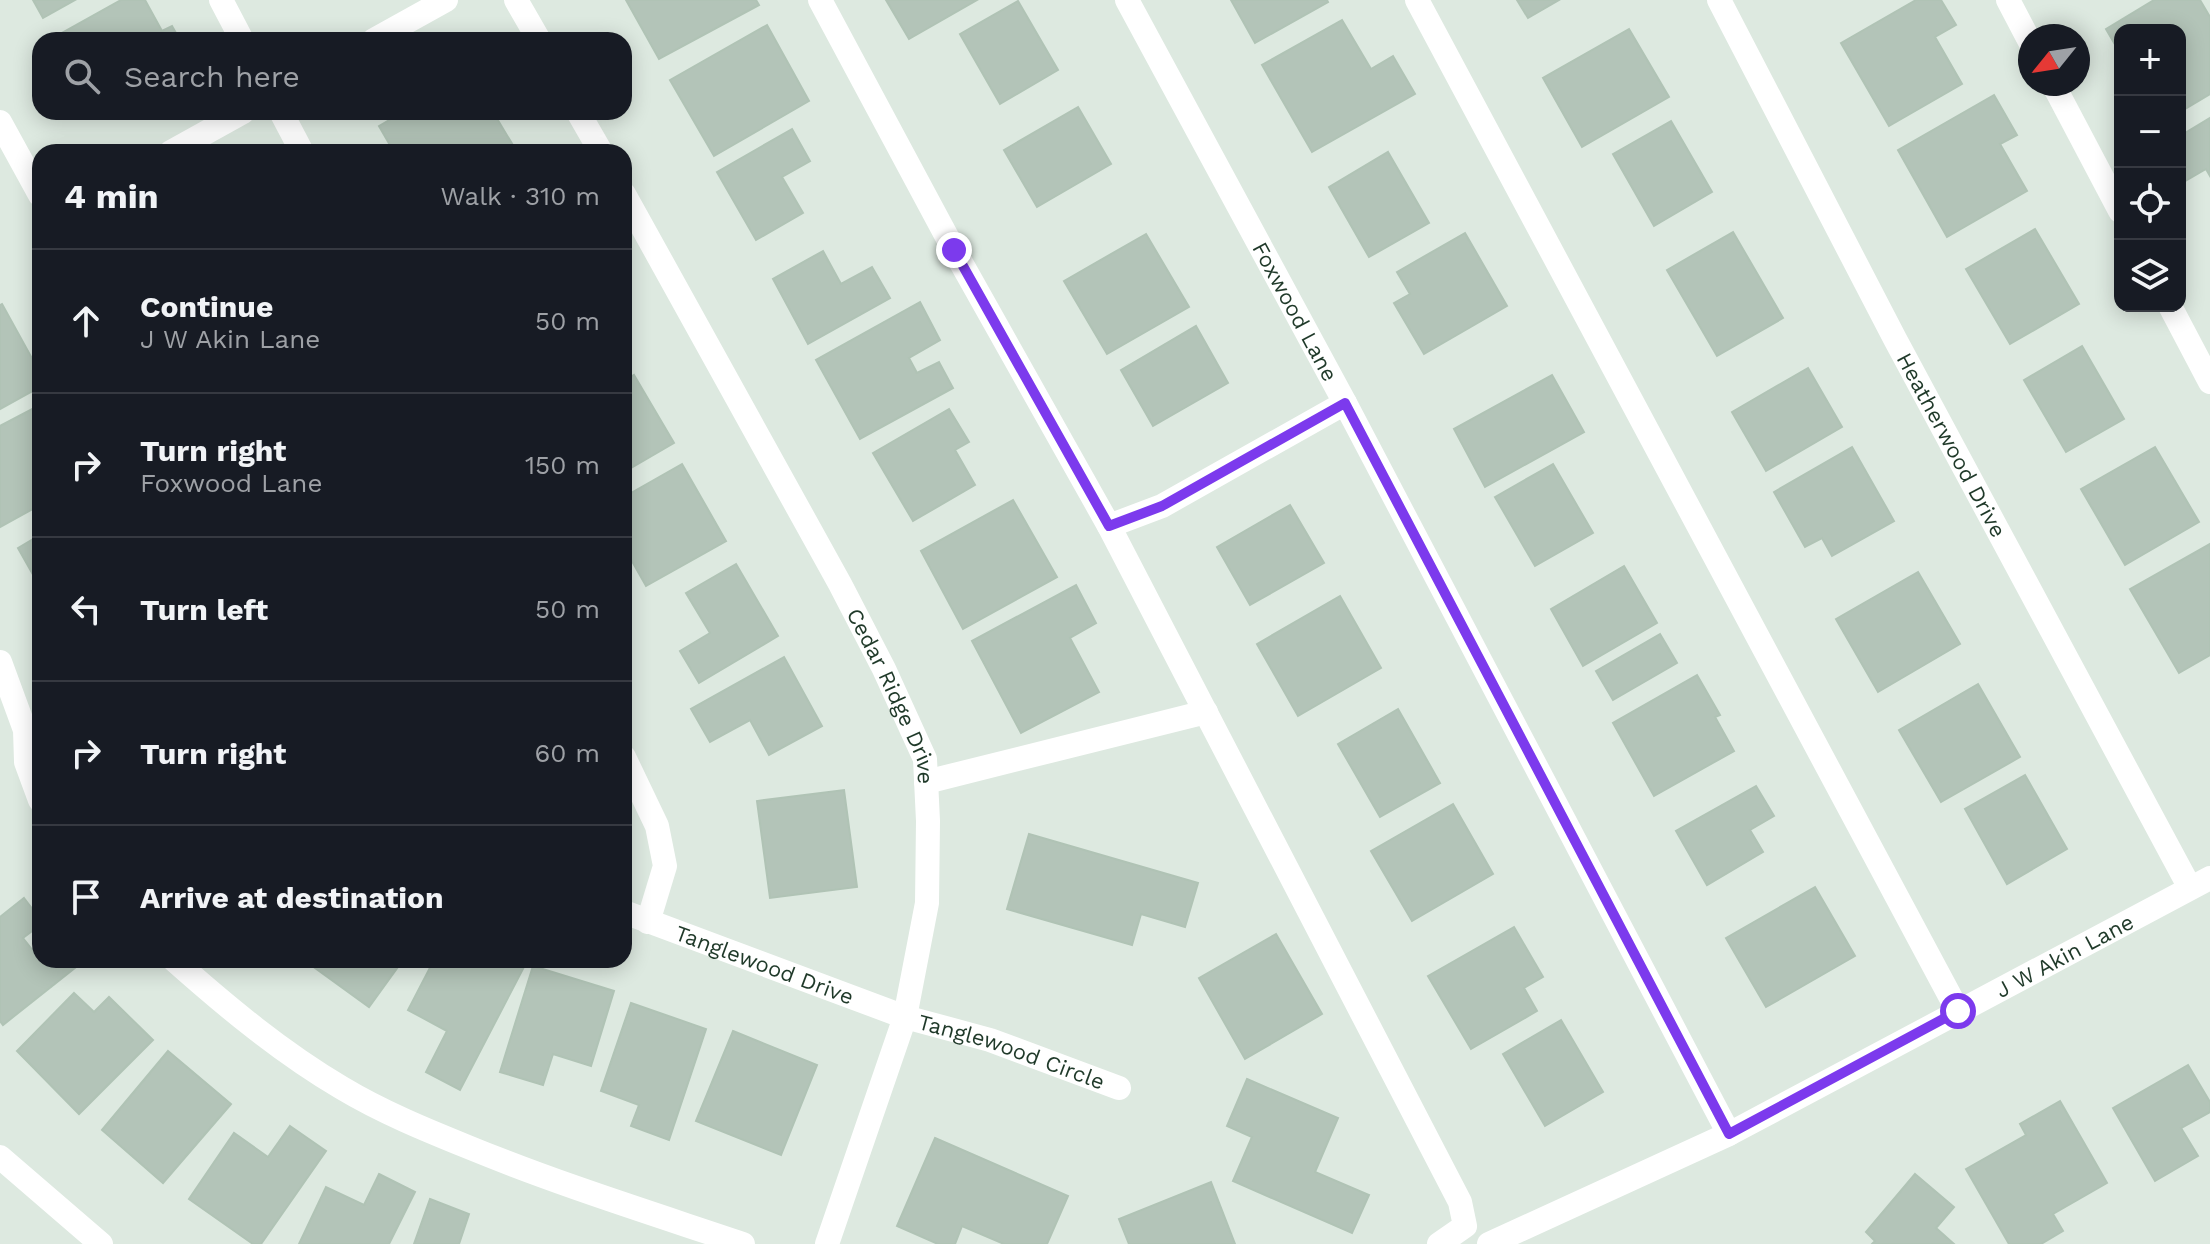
<!DOCTYPE html>
<html lang="en">
<head>
<meta charset="utf-8">
<style>
	:root { --surface:#171b24; --page:#20242c; --text:#f1f3f6; --muted:#9ea1a6; --line:#363941 }
	body { margin:0; font-family:"Work Sans",sans-serif; background:var(--page); color:var(--text) }
	.controls { position:absolute; right:24px; top:24px; display:grid; overflow:hidden; border-radius:16px; box-shadow:0 4px 20px #0003 }
	.controls button { width:72px; height:72px; display:grid; place-items:center; padding:0; border:0; border-bottom:2px solid var(--line); background:var(--surface); color:var(--text); font:40px sans-serif }
	.compass { position:absolute; left:2018px; top:24px; width:72px; height:72px; border-radius:50%; background:var(--surface); box-shadow:0 4px 20px #0003; rotate:240deg }
	.stop { position:absolute; width:24px; height:24px; margin:-18px; border:6px solid #7c3aed; border-radius:50%; background:#fff }
	.stop.end { background:#7c3aed; border-color:#fff; box-shadow:0 2px 8px #0008 }
	.list { margin:0; padding:0; list-style:none }
	h2 { display:flex; justify-content:space-between; align-items:center; height:104px; margin:0; padding:0 32px; font-size:34px }
	h2 small { font-size:26px; font-weight:400; color:var(--muted) }
	.list li { display:grid; grid-template-columns:52px 1fr auto; gap:24px; align-items:center; box-sizing:border-box; height:144px; padding:0 32px; border-top:2px solid var(--line) }
	.list b { display:block; font-size:30px; white-space:nowrap }
	.list p { margin:0; font-size:26px; white-space:nowrap; color:var(--muted) }
	.list em { font-size:26px; font-style:normal; color:var(--muted) }
	.icon { flex:none; width:44px; height:44px; fill:none; stroke:currentColor; stroke-width:2; stroke-linecap:round; stroke-linejoin:round }
	.map { position:relative; flex:none; width:2210px; height:1244px; overflow:hidden }
	.search { position:absolute; background:var(--surface); box-shadow:0 4px 20px #0003; left:32px; top:32px; width:600px; height:88px; display:flex; align-items:center; gap:20px; box-sizing:border-box; padding:0 28px; border-radius:24px; color:var(--muted); font-size:30px }
	.panel { position:absolute; background:var(--surface); box-shadow:0 4px 20px #0003; left:32px; top:144px; width:600px; height:824px; border-radius:24px }
	.map>svg:first-child { display:block }
</style>
</head>
<body>
<div class="map">
<svg width="2210" height="1244" viewBox="0 0 2210 1244">
	<rect width="100%" height="100%" fill="#dde9e0"/>
	<g fill="#b3c4b8" stroke="#b0c3b5" stroke-width="2">
		<path d="M33,0H75L43,18Z"/>
		<path d="M121,0H145L162,31L172,26L180,40H54L53,38Z"/>
		<path d="M626,0H756L759,5L659,59Z"/>
		<path d="M886,0H977L909,39Z"/>
		<path d="M1231,0H1327L1328,2L1255,43Z"/>
		<path d="M1517,0H1559L1528,18Z"/>
		<path d="M1916,0H1941L1956,25L1935,37L1962,84L1889,126L1841,43Z"/>
		<path d="M2154,0H2200L2210,17V94L2180,112V30H2120V53L2106,29Z"/>
		<path d="M1018,1L1058,70L1000,104L960,34Z"/>
		<path d="M1342,20L1371,69L1393,56L1415,94L1312,152L1262,65Z"/>
		<path d="M767,25L809,101L714,156L670,80Z"/>
		<path d="M1629,29L1669,97L1582,147L1543,78Z"/>
		<path d="M1994,95L2017,135L2000,144L2027,191L1947,237L1898,150Z"/>
		<path d="M1078,107L1111,164L1037,207L1004,150Z"/>
		<path d="M403,112H493L514,147L505,152H394L379,126Z"/>
		<path d="M2210,118V176L2206,169L2180,184V136Z"/>
		<path d="M1671,121L1712,192L1654,226L1613,154Z"/>
		<path d="M792,129L810,161L782,177L803,213L756,240L717,172Z"/>
		<path d="M1388,152L1429,223L1369,257L1329,187Z"/>
		<path d="M2035,229L2079,304L2010,344L1966,269Z"/>
		<path d="M1733,232L1783,318L1717,356L1667,270Z"/>
		<path d="M1465,233L1507,306L1424,354L1394,303L1410,294L1397,272Z"/>
		<path d="M1146,234L1189,307L1107,354L1064,281Z"/>
		<path d="M823,251L841,284L872,267L890,298L808,344L773,279Z"/>
		<path d="M920,302L940,340L909,358L917,373L939,362L953,388L860,439L816,360Z"/>
		<path d="M2,304L40,373V387L0,409V305Z"/>
		<path d="M1196,326L1228,383L1153,426L1121,370Z"/>
		<path d="M2082,346L2124,419L2066,452L2024,380Z"/>
		<path d="M1808,368L1842,427L1766,471L1732,412Z"/>
		<path d="M634,375L674,443L624,472V381Z"/>
		<path d="M1552,375L1584,432L1485,487L1454,429Z"/>
		<path d="M40,405V505L0,527V426Z"/>
		<path d="M949,409L969,442L955,450L975,485L913,521L873,453Z"/>
		<path d="M1852,447L1894,521L1832,556L1822,538L1805,547L1774,492Z"/>
		<path d="M2155,447L2199,522L2125,565L2081,489Z"/>
		<path d="M682,464L726,541L646,586L624,547V497Z"/>
		<path d="M1553,464L1593,533L1535,566L1495,497Z"/>
		<path d="M1013,500L1057,577L963,629L921,551Z"/>
		<path d="M1290,505L1324,563L1250,605L1217,547Z"/>
		<path d="M40,535V587L18,548Z"/>
		<path d="M2210,544V655L2179,673L2130,589Z"/>
		<path d="M736,564L778,636L699,683L680,651L710,633L686,593Z"/>
		<path d="M1624,566L1657,623L1583,666L1551,609Z"/>
		<path d="M1918,572L1960,644L1878,692L1836,619Z"/>
		<path d="M1076,585L1096,623L1070,638L1099,692L1021,733L972,641Z"/>
		<path d="M1340,596L1381,668L1298,716L1257,644Z"/>
		<path d="M1660,634L1677,663L1613,700L1596,671Z"/>
		<path d="M784,657L822,726L769,755L750,720L710,742L691,709Z"/>
		<path d="M1697,675L1720,715L1715,717L1734,751L1654,796L1613,723Z"/>
		<path d="M1978,684L2020,757L1941,802L1899,730Z"/>
		<path d="M1398,709L1440,783L1380,817L1338,744Z"/>
		<path d="M2025,775L2067,849L2007,884L1965,809Z"/>
		<path d="M1756,786L1774,816L1750,830L1763,852L1707,885L1676,831Z"/>
		<path d="M844,790L857,887L770,898L757,801Z"/>
		<path d="M1453,804L1493,874L1412,921L1371,851Z"/>
		<path d="M1029,834L1198,883L1185,927L1141,914L1132,945L1007,909Z"/>
		<path d="M1815,887L1855,956L1766,1007L1726,938Z"/>
		<path d="M24,898L40,919V925L23,938L34,952L40,947V960H70L76,967L3,1025L0,1021V917Z"/>
		<path d="M1514,927L1543,977L1524,988L1537,1011L1471,1049L1428,976Z"/>
		<path d="M1276,934L1322,1014L1245,1059L1199,978Z"/>
		<path d="M304,960H403L369,1007Z"/>
		<path d="M434,960H516L525,965L460,1090L426,1072L447,1031L408,1010Z"/>
		<path d="M533,966L614,991L591,1066L553,1054L543,1085L500,1072Z"/>
		<path d="M74,993L94,1012L109,997L153,1040L79,1114L17,1051Z"/>
		<path d="M631,1003L706,1029L669,1140L631,1126L639,1105L601,1091Z"/>
		<path d="M1561,1020L1603,1092L1545,1126L1503,1054Z"/>
		<path d="M733,1031L817,1065L781,1155L696,1121Z"/>
		<path d="M168,1051L231,1104L163,1183L102,1130Z"/>
		<path d="M2188,1065L2210,1102V1112L2181,1128L2198,1156L2155,1181L2113,1108Z"/>
		<path d="M1247,1079L1338,1118L1315,1172L1369,1195L1352,1233L1233,1181L1252,1137L1227,1126Z"/>
		<path d="M2060,1101L2107,1183L2053,1214L2063,1231L2041,1244H2009L1966,1169L2026,1135L2020,1124Z"/>
		<path d="M290,1126L326,1151L261,1244H253L189,1199L234,1133L268,1157Z"/>
		<path d="M935,1138L1068,1196L1047,1244H1004L962,1226L955,1244H938L897,1226Z"/>
		<path d="M379,1174L415,1192L389,1244H299L326,1187L364,1205Z"/>
		<path d="M1915,1174L1954,1207L1936,1228L1954,1244H1872L1875,1241L1866,1232Z"/>
		<path d="M1211,1182L1235,1244H1129L1119,1219Z"/>
		<path d="M430,1199L469,1214L459,1244H414Z"/>
	</g>
	<g fill="none" stroke-linecap="round" stroke-linejoin="round">
		<g stroke="#fff" stroke-width="24">
			<path d="M221,0L242,40"/>
			<path d="M516,0L539,40"/>
			<path d="M820,0L954,250L1109,526L1162,506L1345,403"/>
			<path id="s1" d="M1127,0L1345,403L1729,1134"/>
			<path d="M1417,0L1958,1011"/>
			<path id="s2" d="M1719,0L1895,339L2190,888"/>
			<path d="M2008,0L2030,42"/>
			<path d="M374,40L446,0"/>
			<path d="M2053,84L2120,211"/>
			<path d="M281,112L302,152"/>
			<path d="M578,112L601,152"/>
			<path d="M0,122L40,195"/>
			<path d="M171,152L243,112"/>
			<path id="s3" d="M624,194L840,584L884,669L925,759L928,821L927,903L905,1017L827,1244"/>
			<path d="M2170,306L2210,382"/>
			<path d="M1109,526L1460,1202L1465,1226L1439,1244"/>
			<path d="M0,662L25,730L26,762L40,800"/>
			<path d="M624,757L657,826L665,866L648,922"/>
			<path d="M926,782L1206,712"/>
			<path id="s4" d="M624,912L905,1017L990,1040L1119,1088"/>
			<path d="M174,960C227,1007 281,1052 342,1088C382,1112 426,1130 468,1147C558,1184 651,1213 743,1244"/>
			<path d="M0,1157L101,1244"/>
			<path id="s5" d="M1489,1244L1729,1134L2210,878"/>
		</g>
	</g>
	<g fill="none" stroke-linecap="round" stroke-linejoin="round">
		<path stroke="#7c3aed" stroke-width="10" d="M954,250L1109,526L1162,506L1345,403L1729,1134L1958,1011"/>
	</g>
	<g text-anchor="middle" dominant-baseline="central" stroke-width="6" stroke-linejoin="round" paint-order="stroke">
		<g font-size="22" fill="#1f3929" stroke="#edf6ef">
			<text stroke="none"><textPath href="#s1" startOffset="354">Foxwood Lane</textPath></text>
			<text stroke="none"><textPath href="#s2" startOffset="502">Heatherwood Drive</textPath></text>
			<text stroke="none"><textPath href="#s3" startOffset="570">Cedar Ridge Drive</textPath></text>
			<text stroke="none"><textPath href="#s5" startOffset="644">J W Akin Lane</textPath></text>
			<text stroke="none"><textPath href="#s4" startOffset="150">Tanglewood Drive</textPath></text>
			<text stroke="none"><textPath href="#s4" startOffset="412">Tanglewood Circle</textPath></text>
		</g>
	</g>
</svg>
<div class="controls">
<button>+</button>
<button>−</button>
<button><svg class="icon" aria-label="locate" viewBox="0 0 24 24"><circle cx="12" cy="12" r="6"/><path d="M12 2v4M12 18v4M2 12h4M18 12h4"/></svg></button>
<button><svg class="icon" aria-label="layers" viewBox="0 0 24 24"><path d="M12 4l9 5-9 5-9-5zM3 14l9 5 9-5"/></svg></button>
</div>
<svg class="compass" viewBox="-18 -18 36 36"><path d="M0-13l5 13h-10z" fill="#e53935"/><path d="M0 13l5-13h-10z" fill="#9ea1a6"/></svg>
<div class="stop" style="left:1958px;top:1011px"></div>
<div class="stop end" style="left:954px;top:250px"></div>
<div class="search"><svg class="icon" aria-label="search" viewBox="0 0 24 24"><circle cx="10" cy="10" r="6"/><path d="M15 15l6 6"/></svg>Search here</div>
<section class="panel">
<h2>4 min<small>Walk · 310 m</small></h2>
<ul class="list">
<li><svg class="icon" aria-label="ahead" viewBox="0 0 24 24"><path d="M12 20V5M6 11l6-6 6 6"/></svg><div><b>Continue</b><p>J W Akin Lane</p></div><em>50 m</em></li>
<li><svg class="icon" aria-label="right" viewBox="0 0 24 24"><path d="M7 20v-9h11M14 6l5 5-5 5"/></svg><div><b>Turn right</b><p>Foxwood Lane</p></div><em>150 m</em></li>
<li><svg class="icon" aria-label="left" viewBox="0 0 24 24"><path d="M17 20v-9H6M10 6l-5 5 5 5"/></svg><div><b>Turn left</b></div><em>50 m</em></li>
<li><svg class="icon" aria-label="right" viewBox="0 0 24 24"><path d="M7 20v-9h11M14 6l5 5-5 5"/></svg><div><b>Turn right</b></div><em>60 m</em></li>
<li><svg class="icon" aria-label="arrive" viewBox="0 0 24 24"><path d="M6 21V4h12l-3 4 3 4H6"/></svg><div><b>Arrive at destination</b></div></li>
</ul>
</section>
</div>
</body>
</html>
